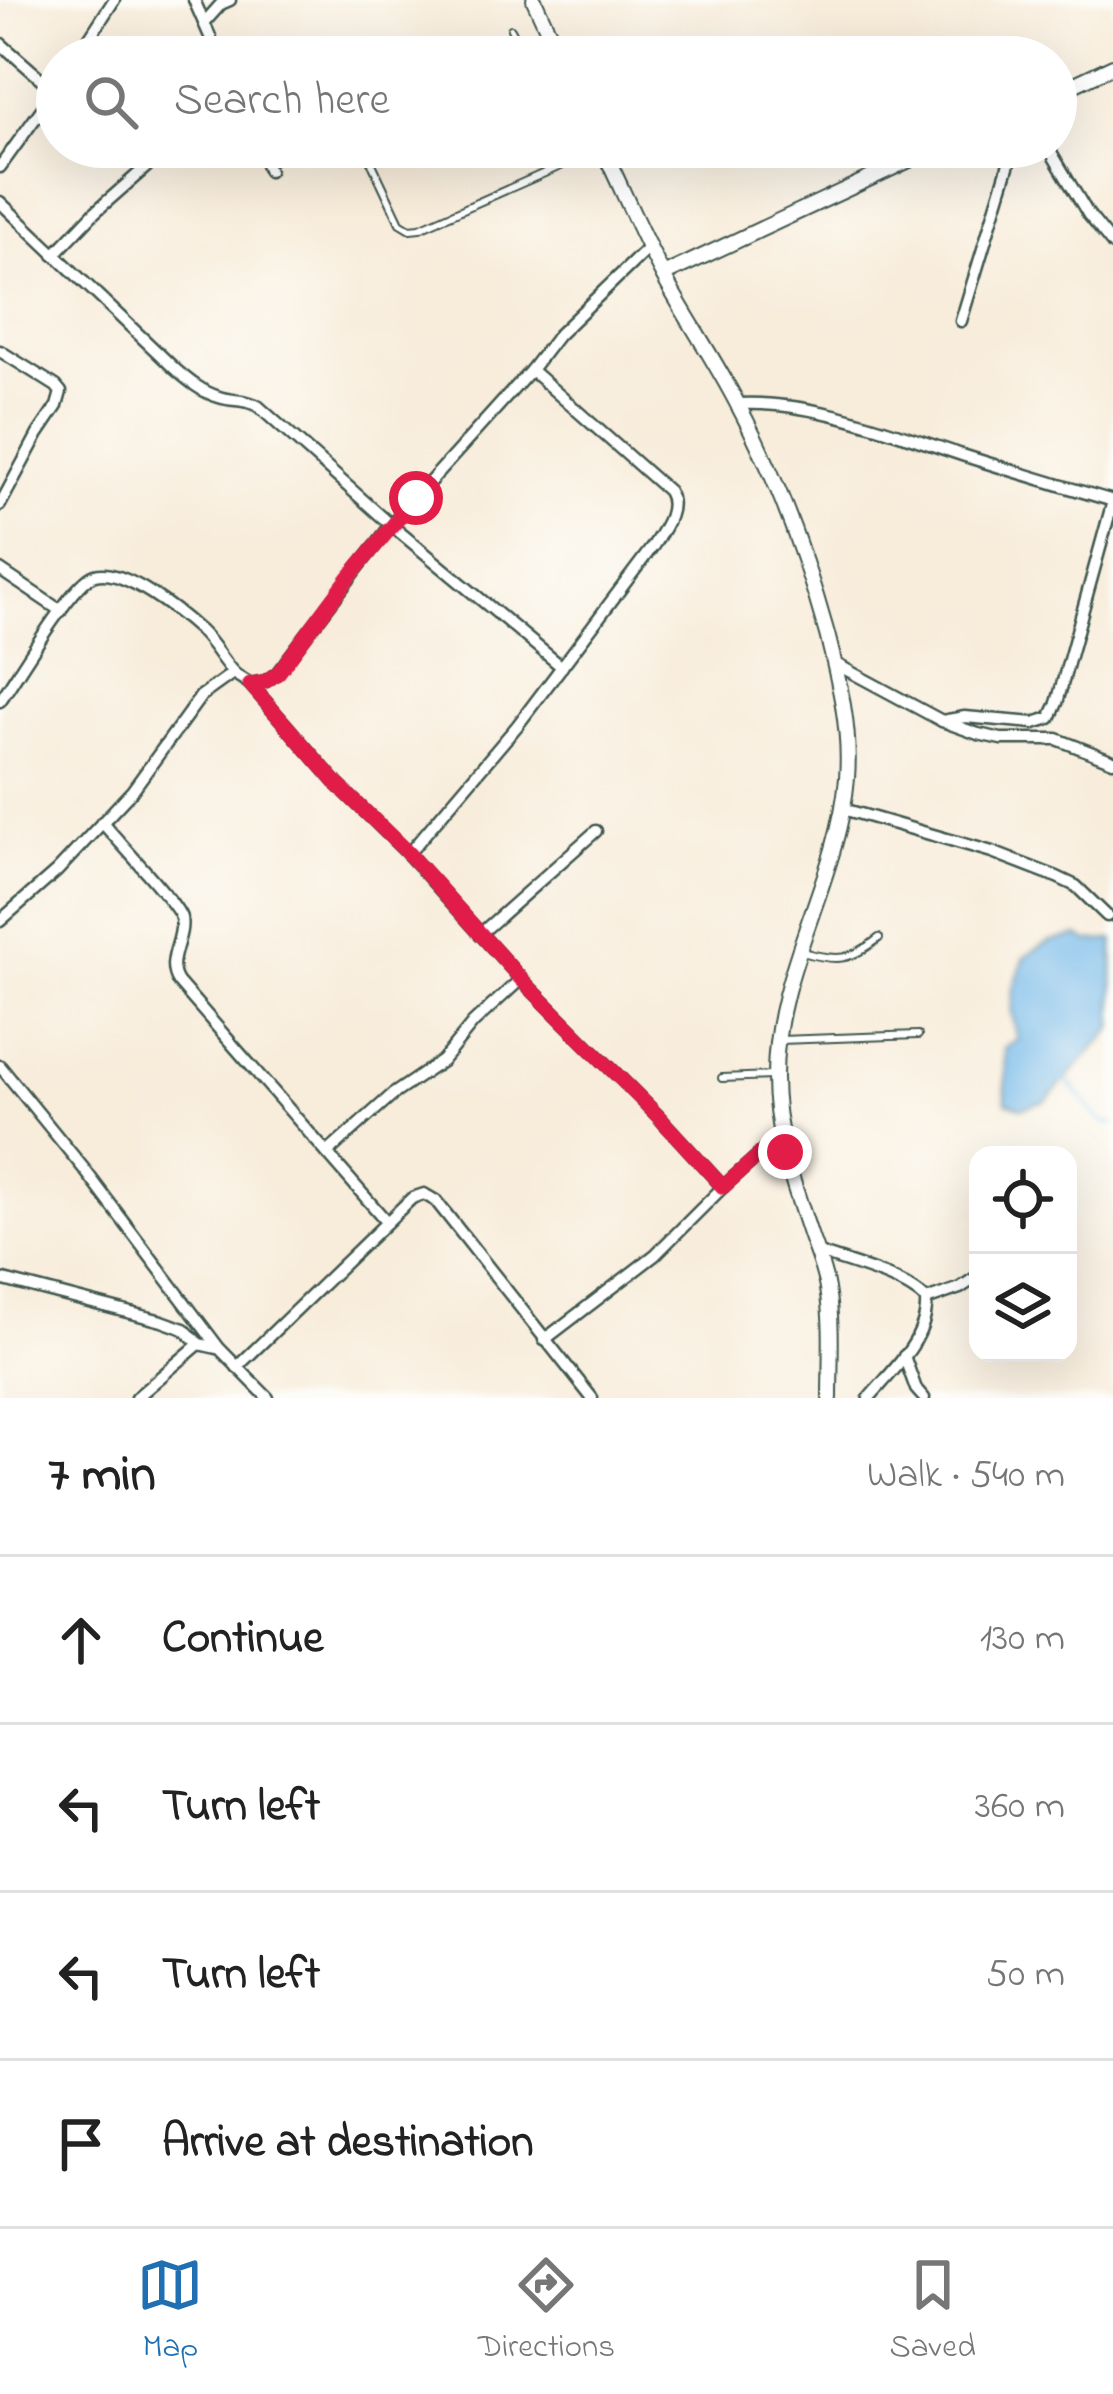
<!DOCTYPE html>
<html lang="en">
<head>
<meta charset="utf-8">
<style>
	:root { --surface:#fff; --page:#f6f6f6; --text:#222; --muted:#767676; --line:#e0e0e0; --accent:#1f6fb2 }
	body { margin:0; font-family:"Indie Flower",sans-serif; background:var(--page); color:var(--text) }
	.controls { position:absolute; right:36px; bottom:36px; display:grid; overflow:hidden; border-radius:24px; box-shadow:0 12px 48px #0002 }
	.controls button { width:108px; height:108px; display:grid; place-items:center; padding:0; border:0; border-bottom:3px solid var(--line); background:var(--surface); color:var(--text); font:60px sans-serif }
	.stop { position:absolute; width:36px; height:36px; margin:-27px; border:9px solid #e11d48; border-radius:50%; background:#fff }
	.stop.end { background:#e11d48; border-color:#fff; box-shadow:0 3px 12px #0008 }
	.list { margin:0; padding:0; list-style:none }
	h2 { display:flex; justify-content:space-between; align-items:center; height:156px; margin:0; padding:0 48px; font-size:51px }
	h2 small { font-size:39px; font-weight:400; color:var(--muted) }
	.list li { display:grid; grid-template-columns:78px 1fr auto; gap:36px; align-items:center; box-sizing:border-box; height:168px; padding:0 48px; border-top:3px solid var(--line) }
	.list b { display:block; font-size:45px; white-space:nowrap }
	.list em { font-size:39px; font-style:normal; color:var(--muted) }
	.icon { flex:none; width:66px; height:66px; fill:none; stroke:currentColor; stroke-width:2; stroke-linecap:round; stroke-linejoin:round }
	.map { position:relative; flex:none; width:1113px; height:1398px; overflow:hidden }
	.search { position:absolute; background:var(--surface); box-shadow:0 12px 48px #0002; left:36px; right:36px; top:36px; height:132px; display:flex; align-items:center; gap:30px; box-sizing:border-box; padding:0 42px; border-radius:66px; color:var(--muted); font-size:45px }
	.sheet { height:828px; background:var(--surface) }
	nav { display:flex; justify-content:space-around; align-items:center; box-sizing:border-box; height:168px; border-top:3px solid var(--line); background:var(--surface); font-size:33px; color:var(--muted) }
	nav a { display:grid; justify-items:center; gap:6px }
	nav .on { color:var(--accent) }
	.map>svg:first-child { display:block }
</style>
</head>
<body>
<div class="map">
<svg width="1113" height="1398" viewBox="0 0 1113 1398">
	<rect width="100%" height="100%" fill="#fdfcf7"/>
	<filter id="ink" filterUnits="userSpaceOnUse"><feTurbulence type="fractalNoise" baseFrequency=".00833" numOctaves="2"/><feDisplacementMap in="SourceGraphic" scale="24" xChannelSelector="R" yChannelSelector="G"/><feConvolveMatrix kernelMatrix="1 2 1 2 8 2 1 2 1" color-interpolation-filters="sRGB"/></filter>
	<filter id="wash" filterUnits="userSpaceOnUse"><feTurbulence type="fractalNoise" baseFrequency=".004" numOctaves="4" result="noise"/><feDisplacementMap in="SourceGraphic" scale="48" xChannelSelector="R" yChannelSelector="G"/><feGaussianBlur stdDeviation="2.7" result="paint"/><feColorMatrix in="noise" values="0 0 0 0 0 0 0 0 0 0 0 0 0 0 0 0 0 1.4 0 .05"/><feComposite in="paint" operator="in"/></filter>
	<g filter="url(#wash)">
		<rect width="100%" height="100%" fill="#f8ecda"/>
		<path fill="#74b9ea" stroke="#4a7b8f" stroke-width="3" d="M1078,936L1089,941L1113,940V1028L1046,1101L1022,1108L1006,1102L1005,1048L1018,1040L1012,1013L1014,988L1025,956L1051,941Z"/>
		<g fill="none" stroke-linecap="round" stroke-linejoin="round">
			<path stroke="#74b9ea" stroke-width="4.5" d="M1066,1080L1101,1121L1113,1124"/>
		</g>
	</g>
	<g filter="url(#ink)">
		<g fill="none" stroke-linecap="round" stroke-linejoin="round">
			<defs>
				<g id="service">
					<path d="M511,29L525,57"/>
					<path d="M568,147L575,160"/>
					<path d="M368,155L400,223L410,229L420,228L599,149"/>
					<path d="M802,952C838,962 850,961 879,938"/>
					<path d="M780,1040L918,1035"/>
					<path d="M722,1078L771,1076"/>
				</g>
				<g id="minor">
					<path d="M194,0L219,57"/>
					<path d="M204,23L221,4L230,0"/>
					<path d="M0,43L55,91"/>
					<path d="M77,57L114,0"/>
					<path d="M259,147L269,171"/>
					<path d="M1048,147L1088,214L1113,245"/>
					<path d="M0,167L57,88"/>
					<path d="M0,202L176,370C189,381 202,392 219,397C233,402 244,398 258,406L391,525L562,667"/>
					<path d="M54,255L95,212L169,147"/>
					<path d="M961,321L1014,147"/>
					<path d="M0,351L56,386L61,392L57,406L38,434L0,505"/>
					<path d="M738,404C812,400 892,432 962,455C1012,471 1063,486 1113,501L1057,703L1050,718L1034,723L965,717L942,721"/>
					<path d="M0,570L61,611"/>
					<path d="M834,663L942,721L978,734L1001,739H1057L1113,761"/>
					<path d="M250,684L266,681L277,673L391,525L531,370L558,335L650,246"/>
					<path d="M0,701C16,678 73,581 95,575C124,567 179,612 200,631C214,644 223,663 235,674C240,678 245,680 250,684L338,785L408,854L521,979L658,1116L723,1187"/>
					<path d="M843,809L992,852L1057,877L1076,886L1107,916"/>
					<path d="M102,822C115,838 178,904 181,918C185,940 164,961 178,982L387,1222"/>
					<path d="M408,854L517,726L653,546C663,530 679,509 668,491L531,370"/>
					<path d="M0,921L57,871L132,791L201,696L233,673"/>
					<path d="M480,934L596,831"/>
					<path d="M0,1066L84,1169L219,1348L268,1398"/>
					<path d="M327,1153L392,1095L442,1061L473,1023L521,979"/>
					<path d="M816,1252C847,1263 905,1277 926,1300"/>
					<path d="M0,1279L162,1321L184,1329L199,1344L217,1348"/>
					<path d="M926,1300L960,1288L978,1276"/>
					<path d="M544,1340L655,1255L723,1187L779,1137"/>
					<path d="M904,1356L916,1389L924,1398"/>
					<path d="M237,1367L412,1198L424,1194L436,1201L592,1398"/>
					<path d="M136,1398L199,1344"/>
					<path d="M869,1398C892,1371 929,1338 926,1300"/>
				</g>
				<g id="tertiary">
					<path d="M534,0L560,57"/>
					<path d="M1056,93L1113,66"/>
					<path d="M602,147C623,191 642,236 665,279C688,321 716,362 738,405C777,477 805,555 827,634C839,681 851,729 847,778C838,881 774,972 775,1078C775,1131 791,1177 808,1228C814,1248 824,1268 827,1289C833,1324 830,1362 830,1398"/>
					<path d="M663,275L937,147"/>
				</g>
			</defs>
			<use href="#service" stroke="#40574d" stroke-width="10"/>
			<use href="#minor" stroke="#40574d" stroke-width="15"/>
			<use href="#tertiary" stroke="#40574d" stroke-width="18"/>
			<use href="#service" stroke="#fff" stroke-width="6"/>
			<use href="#minor" stroke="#fff" stroke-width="10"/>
			<use href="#tertiary" stroke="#fff" stroke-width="14"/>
		</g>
	</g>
	<g fill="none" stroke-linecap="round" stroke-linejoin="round" filter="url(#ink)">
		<path stroke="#e11d48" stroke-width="15" d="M416,498L350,576L278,673L266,681L250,684L338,785L409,854L521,979L658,1116L723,1187L779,1137L785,1152"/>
	</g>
</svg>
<div class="controls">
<button><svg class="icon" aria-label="locate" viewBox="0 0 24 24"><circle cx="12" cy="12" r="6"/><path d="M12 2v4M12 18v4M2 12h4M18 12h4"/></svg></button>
<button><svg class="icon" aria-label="layers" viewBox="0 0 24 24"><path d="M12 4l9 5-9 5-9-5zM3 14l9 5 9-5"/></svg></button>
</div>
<div class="stop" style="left:416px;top:498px"></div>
<div class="stop end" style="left:785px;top:1152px"></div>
<div class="search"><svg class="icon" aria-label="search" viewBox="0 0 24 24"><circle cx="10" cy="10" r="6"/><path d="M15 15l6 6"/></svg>Search here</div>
</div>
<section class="sheet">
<h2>7 min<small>Walk · 540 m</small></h2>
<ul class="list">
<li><svg class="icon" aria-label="ahead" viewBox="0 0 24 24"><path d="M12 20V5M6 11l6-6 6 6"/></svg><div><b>Continue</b></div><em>130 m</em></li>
<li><svg class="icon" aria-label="left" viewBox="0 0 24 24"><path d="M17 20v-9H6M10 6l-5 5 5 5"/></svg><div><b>Turn left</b></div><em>360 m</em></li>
<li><svg class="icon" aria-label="left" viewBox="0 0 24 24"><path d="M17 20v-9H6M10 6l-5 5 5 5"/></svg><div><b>Turn left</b></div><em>50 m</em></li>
<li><svg class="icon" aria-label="arrive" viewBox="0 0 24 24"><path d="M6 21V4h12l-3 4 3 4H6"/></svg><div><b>Arrive at destination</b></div></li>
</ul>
</section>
<nav>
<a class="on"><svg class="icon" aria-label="map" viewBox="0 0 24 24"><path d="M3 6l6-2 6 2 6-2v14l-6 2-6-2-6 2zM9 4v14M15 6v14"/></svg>Map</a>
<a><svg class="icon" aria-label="directions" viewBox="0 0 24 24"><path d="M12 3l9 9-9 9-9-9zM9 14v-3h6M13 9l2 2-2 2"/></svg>Directions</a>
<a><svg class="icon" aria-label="saved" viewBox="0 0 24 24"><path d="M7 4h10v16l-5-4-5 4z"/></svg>Saved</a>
</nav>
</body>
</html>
